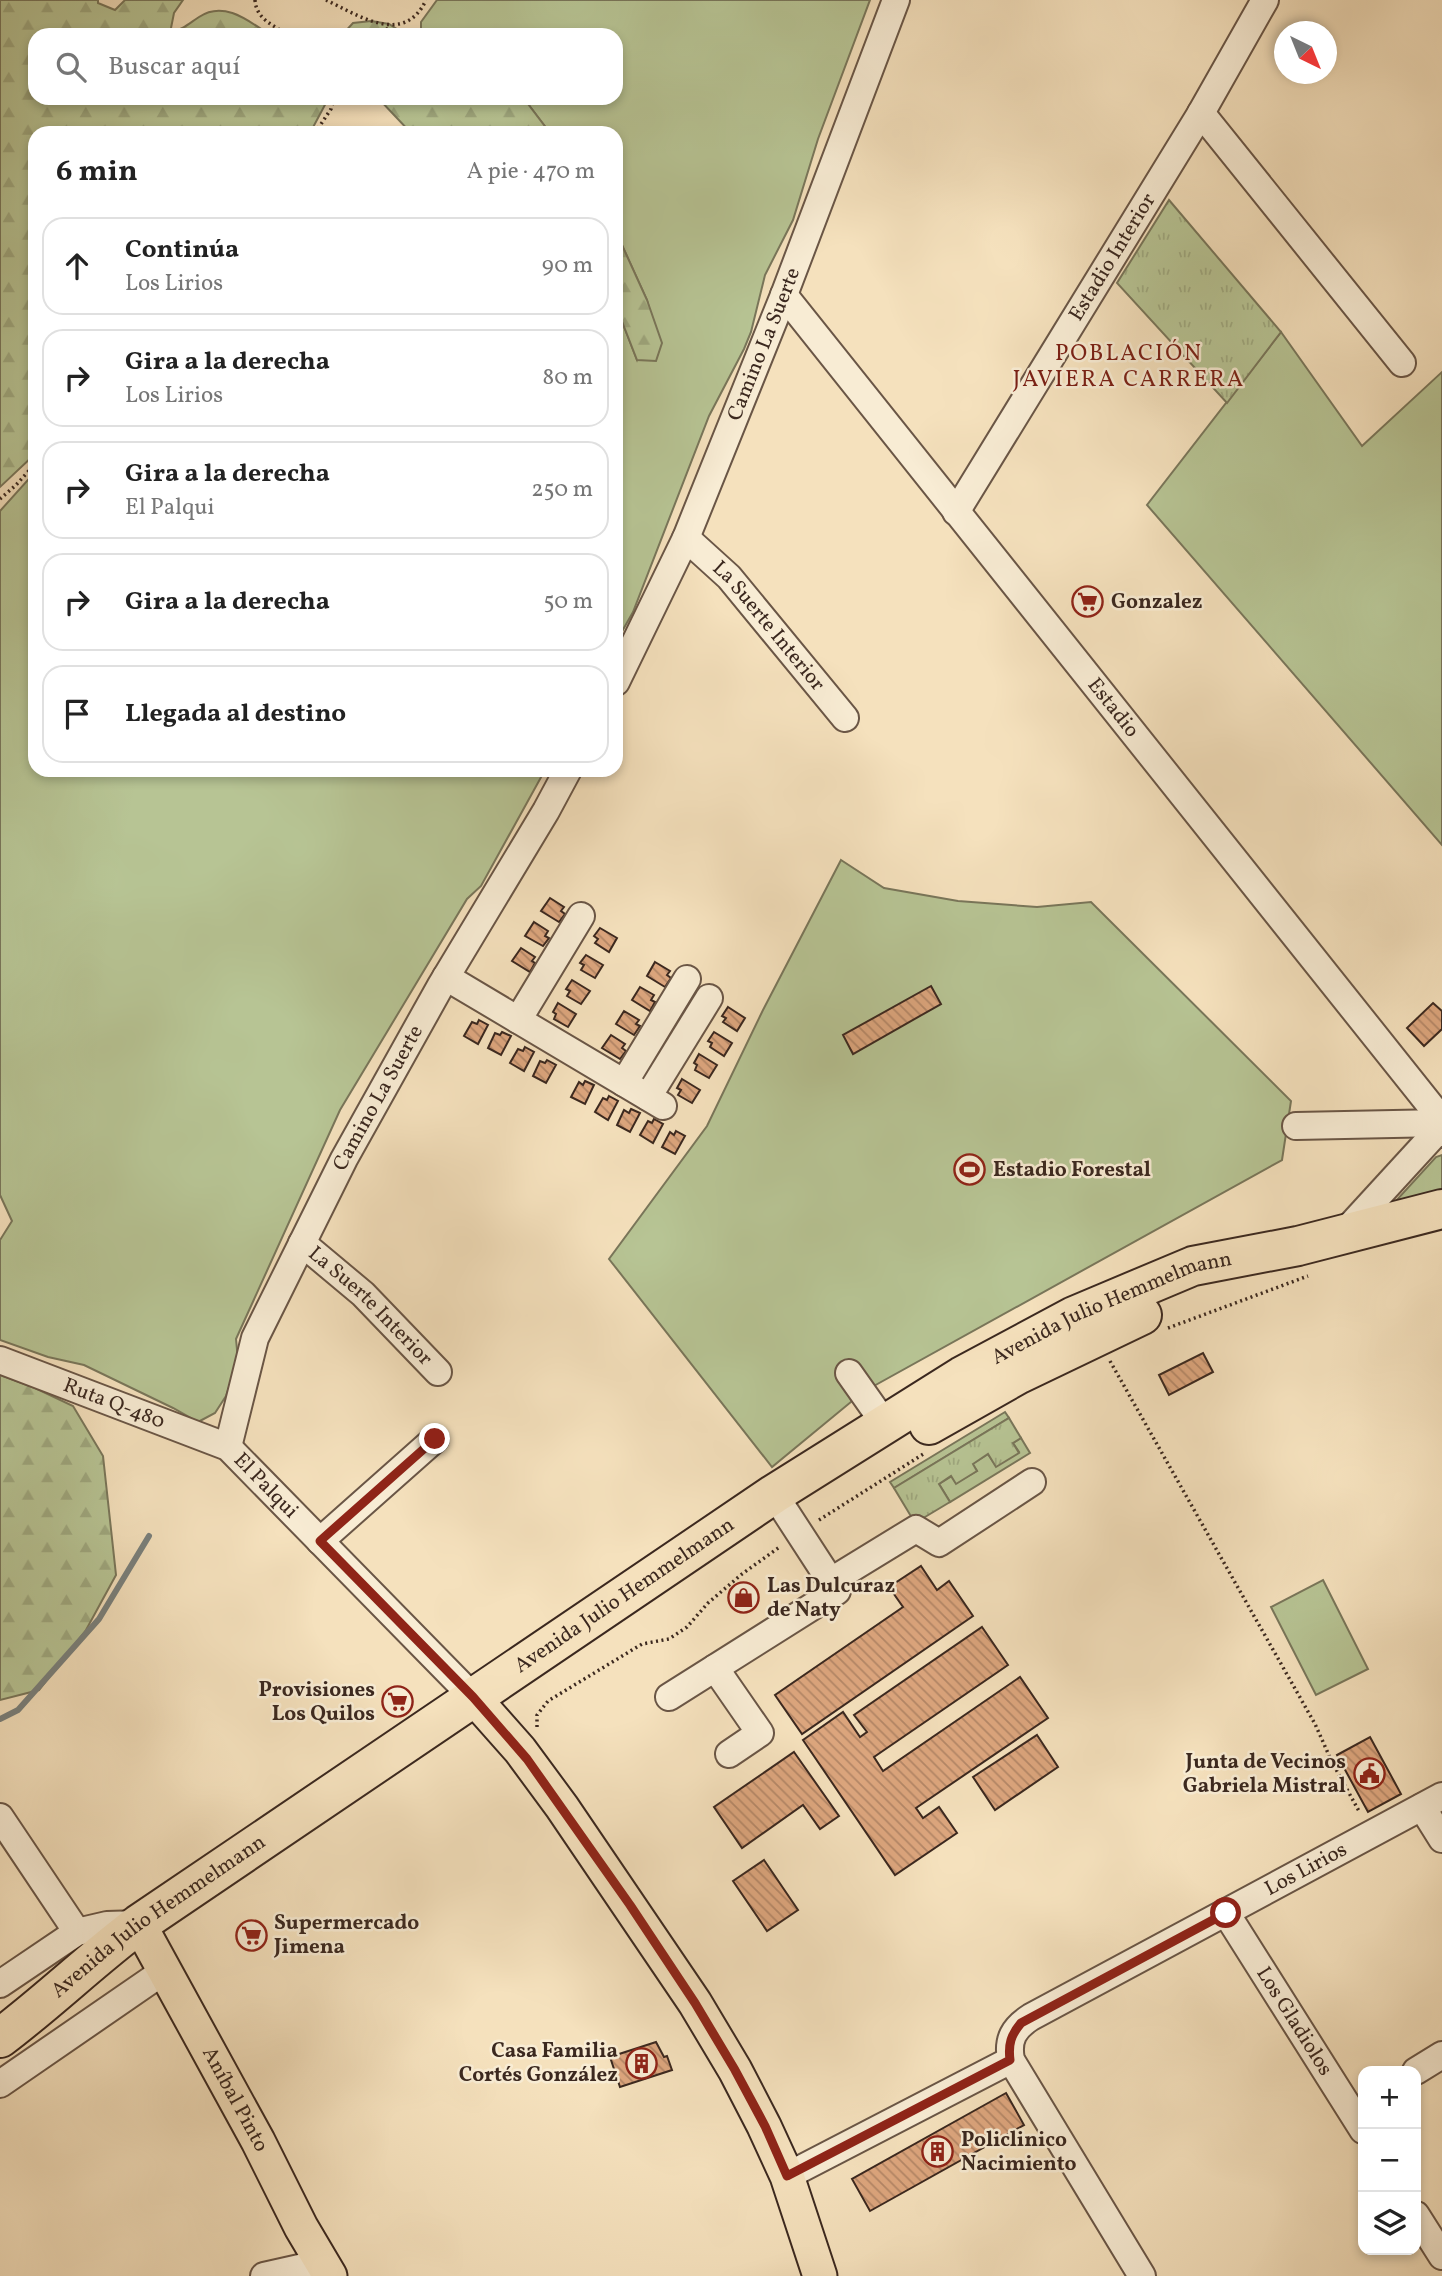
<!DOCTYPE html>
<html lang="es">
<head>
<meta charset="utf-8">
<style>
	:root { --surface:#fff; --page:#f2f2f2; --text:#222; --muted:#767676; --line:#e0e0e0 }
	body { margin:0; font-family:Vollkorn,serif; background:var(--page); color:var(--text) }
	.controls { position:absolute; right:21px; bottom:21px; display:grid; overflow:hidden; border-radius:14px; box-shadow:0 4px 10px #0003 }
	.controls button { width:63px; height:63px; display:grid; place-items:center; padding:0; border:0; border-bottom:2px solid var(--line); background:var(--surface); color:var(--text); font:35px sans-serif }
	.compass { position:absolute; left:1274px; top:21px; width:63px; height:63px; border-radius:50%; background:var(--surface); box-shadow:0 4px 10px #0003; rotate:137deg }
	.stop { position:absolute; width:21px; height:21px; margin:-16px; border:5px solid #8f2418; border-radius:50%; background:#fff }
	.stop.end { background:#8f2418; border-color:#fff; box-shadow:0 2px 7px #0008 }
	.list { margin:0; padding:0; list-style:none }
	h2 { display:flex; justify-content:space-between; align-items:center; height:91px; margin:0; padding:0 28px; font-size:30px }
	h2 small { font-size:23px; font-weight:400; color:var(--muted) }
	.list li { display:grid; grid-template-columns:46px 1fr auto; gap:21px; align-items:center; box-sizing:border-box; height:98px; margin:0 14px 14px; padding:0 14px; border:2px solid var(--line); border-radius:21px }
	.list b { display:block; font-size:26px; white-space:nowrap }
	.list p { margin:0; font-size:23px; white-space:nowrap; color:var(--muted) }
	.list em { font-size:23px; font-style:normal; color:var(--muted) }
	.icon { flex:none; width:38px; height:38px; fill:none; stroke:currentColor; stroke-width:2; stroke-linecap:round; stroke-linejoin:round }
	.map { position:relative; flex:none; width:1442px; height:2276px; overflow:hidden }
	.search { position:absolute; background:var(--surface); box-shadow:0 4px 10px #0003; left:28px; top:28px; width:595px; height:77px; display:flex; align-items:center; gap:18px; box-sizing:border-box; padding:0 24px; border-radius:21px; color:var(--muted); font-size:26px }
	.panel { position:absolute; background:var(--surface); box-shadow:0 4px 10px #0003; left:28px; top:126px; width:595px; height:651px; border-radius:21px }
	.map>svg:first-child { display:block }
</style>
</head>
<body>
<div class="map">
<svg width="1442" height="2276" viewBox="0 0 1442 2276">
	<defs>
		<pattern id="forest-firs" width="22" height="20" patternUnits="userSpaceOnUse" patternTransform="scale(1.75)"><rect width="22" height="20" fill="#b7c494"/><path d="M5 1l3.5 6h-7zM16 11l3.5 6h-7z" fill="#9ea87f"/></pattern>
		<pattern id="park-tufts" width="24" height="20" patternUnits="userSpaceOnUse" patternTransform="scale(1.75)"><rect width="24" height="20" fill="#b7c494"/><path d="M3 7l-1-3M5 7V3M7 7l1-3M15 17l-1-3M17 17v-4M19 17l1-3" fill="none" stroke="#9ea87f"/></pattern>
		<pattern id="building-back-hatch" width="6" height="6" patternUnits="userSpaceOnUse" patternTransform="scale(1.75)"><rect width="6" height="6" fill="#dda67e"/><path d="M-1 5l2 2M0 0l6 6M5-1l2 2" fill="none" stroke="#b48767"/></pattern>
	</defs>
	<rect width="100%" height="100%" fill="#f5e1bd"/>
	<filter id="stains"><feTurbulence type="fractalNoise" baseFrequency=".00286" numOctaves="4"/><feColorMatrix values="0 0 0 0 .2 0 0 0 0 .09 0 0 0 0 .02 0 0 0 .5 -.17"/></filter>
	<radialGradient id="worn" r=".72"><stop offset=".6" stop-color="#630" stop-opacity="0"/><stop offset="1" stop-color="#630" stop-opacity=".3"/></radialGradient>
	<g fill="#b7c494" stroke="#79765a" stroke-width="2">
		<path d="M437,0H870L818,139L793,220L765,275L751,332L744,349L709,416L633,612L616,642V306L637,360L652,319L647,300L616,232V133H550L528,104L520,98H616V35H406L405,34L421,33V22Z"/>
		<path d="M1281,332L1362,446L1442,372V845L1147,505Z"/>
		<path d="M35,472V770H545L481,886L467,899L340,1110L236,1339L238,1360L226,1396L215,1413L198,1422L173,1408L84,1365L48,1357L0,1340V1240L12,1221L0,1195V511Z"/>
		<path d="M841,860L884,888L958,901L1037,907L1091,902L1291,1101L1282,1160L863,1392L772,1467L609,1259L707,1126L763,1010Z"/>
		<path d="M1442,1155V1197L1383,1215L1436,1157Z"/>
		<path d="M1005,1412L1009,1418L894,1488L890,1482Z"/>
		<path d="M1021,1438L1030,1453L950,1502L939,1484L952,1476L956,1483L977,1471L972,1464L988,1454L996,1466L1019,1452L1013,1443Z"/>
		<path d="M1323,1580L1368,1669L1316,1695L1271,1607Z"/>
	</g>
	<g fill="url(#forest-firs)" stroke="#79765a" stroke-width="2">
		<path d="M0,0H98V3L115,10L125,0H183L174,13L170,33C185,28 187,25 199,17C224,0 249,21 270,35H35V98H327V101L310,133H35V454L0,487Z"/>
		<path d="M371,21L389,24L406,35H342L353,23Z"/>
		<path d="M378,98H520L528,104L550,133H411Z"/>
		<path d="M616,232L647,300L662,343L656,361L637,360L616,306Z"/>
		<path d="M0,1375L35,1388L73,1406L103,1456L116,1575L86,1630L39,1690L0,1700Z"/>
	</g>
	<g fill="url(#park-tufts)" stroke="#79765a" stroke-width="2">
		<path d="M1169,200L1281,332L1227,403L1117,283Z"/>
		<path d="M1009,1418L1021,1438L1013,1443L1019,1453L996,1467L988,1454L973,1464L977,1471L956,1484L951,1476L939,1484L950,1502L915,1523L894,1488Z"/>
	</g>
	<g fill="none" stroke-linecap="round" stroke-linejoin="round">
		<path stroke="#79807d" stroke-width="6" d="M0,1719L18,1710L99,1619L149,1536"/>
	</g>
	<g fill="url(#building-back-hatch)" stroke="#3b281f" stroke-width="2">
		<path d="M550,898L564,907L561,911L565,914L559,922L541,911Z"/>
		<path d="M534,922L548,931L545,936L549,938L543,946L525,936Z"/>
		<path d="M600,928L617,938L609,952L595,943L598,939L594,936Z"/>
		<path d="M521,948L535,957L532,961L535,963L530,972L512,961Z"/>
		<path d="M586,955L603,965L595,978L581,970L584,965L580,963Z"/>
		<path d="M655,962L670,971L667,975L671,978L665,987L647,976Z"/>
		<path d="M572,980L590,991L581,1004L567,996L570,991L566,989Z"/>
		<path d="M931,986L941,1004L853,1054L843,1035Z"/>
		<path d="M640,987L654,995L651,1000L655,1002L650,1011L632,1000Z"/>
		<path d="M558,1003L576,1014L568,1027L554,1019L556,1014L553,1012Z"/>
		<path d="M1433,1003L1442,1011V1029L1424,1046L1407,1028Z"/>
		<path d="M728,1007L745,1018L737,1031L723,1022L726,1018L722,1016Z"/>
		<path d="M624,1011L639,1020L636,1024L640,1026L634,1035L616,1024Z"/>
		<path d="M479,1020L488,1025L478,1044L464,1036L472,1022L477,1024Z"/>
		<path d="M502,1032L511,1036L501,1055L488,1048L495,1033L500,1035Z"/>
		<path d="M714,1032L732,1043L724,1056L710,1047L712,1043L708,1041Z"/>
		<path d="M611,1035L625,1044L622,1048L626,1051L620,1059L602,1048Z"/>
		<path d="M525,1047L534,1052L524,1071L510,1063L518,1049L523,1051Z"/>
		<path d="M699,1054L717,1065L709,1078L695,1070L697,1065L694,1063Z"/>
		<path d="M547,1060L556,1065L546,1083L533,1076L540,1061L545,1063Z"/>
		<path d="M682,1079L700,1090L692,1103L678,1095L681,1090L677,1088Z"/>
		<path d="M585,1081L594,1085L585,1104L571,1097L579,1082L583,1085Z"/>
		<path d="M609,1096L618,1101L608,1120L595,1112L603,1098L607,1100Z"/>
		<path d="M631,1109L640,1113L630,1132L617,1125L624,1110L629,1113Z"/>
		<path d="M654,1119L663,1124L653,1143L640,1135L648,1121L652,1123Z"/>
		<path d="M676,1131L685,1136L675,1154L662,1147L670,1132L674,1135Z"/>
		<path d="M1203,1353L1213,1372L1169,1395L1159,1375Z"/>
		<path d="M921,1566L937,1590L949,1581L973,1616L802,1734L775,1695L903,1607L889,1587Z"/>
		<path d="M982,1627L1008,1665L874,1757L883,1771L1020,1677L1048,1718L916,1808L923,1818L939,1807L957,1833L895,1875L803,1740L843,1712L860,1737L867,1732L854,1715Z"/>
		<path d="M1037,1735L1058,1767L995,1810L973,1777Z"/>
		<path d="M1370,1737L1401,1794L1368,1812L1337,1755Z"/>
		<path d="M794,1752L839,1816L820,1829L803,1805L742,1848L714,1807Z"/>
		<path d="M764,1860L798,1910L767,1931L733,1881Z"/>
		<path d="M656,2042L664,2057L667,2056L672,2070L620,2087L610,2057Z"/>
		<path d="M1006,2093L1024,2125L870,2211L852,2179Z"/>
	</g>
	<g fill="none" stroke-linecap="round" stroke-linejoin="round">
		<defs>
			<g id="minor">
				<path d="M1201,113L1402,363"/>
				<path id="s1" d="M784,295L1442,1120"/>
				<path id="s2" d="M956,512L1201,113L1265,0"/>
				<path id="s3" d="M686,538L729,577L845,718"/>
				<path id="s4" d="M616,682L686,538L784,295L896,0"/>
				<path d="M446,977L663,1106"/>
				<path d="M518,1020L581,916"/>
				<path d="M624,1083L687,979"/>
				<path d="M648,1097L709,998"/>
				<path d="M1296,1126L1442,1123"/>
				<path d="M1343,1234L1442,1126"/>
				<path id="s5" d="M302,1243L363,1294L438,1372"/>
				<path id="s6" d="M0,1360L228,1447L473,1697"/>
				<path d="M849,1373L885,1424"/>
				<path id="s7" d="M228,1447L255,1338L344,1159L440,987L546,811L568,770"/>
				<path d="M320,1541L435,1439"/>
				<path d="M831,1581L916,1529L939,1543L1032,1482"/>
				<path d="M715,1668L760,1733L729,1754"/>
				<path d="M669,1697L837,1591L774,1494"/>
				<path d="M1422,1807L1442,1839"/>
				<path d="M0,1817L77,1932"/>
				<path id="s8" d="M1226,1913L1363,2130"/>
				<path d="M0,1984L77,1932L107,1925L139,1924"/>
				<path d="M1416,2071L1442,2055"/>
				<path d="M0,2084L164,1971"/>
				<path d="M787,2176L1011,2060"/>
				<path d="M1416,2215L1442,2256"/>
				<path d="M264,2276L322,2263"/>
				<path id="s9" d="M1142,2276L1011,2060C1007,2039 1014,2028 1031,2017L1442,1796"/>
			</g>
			<g id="major">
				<path d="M473,1697L520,1750L562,1807L695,2003L735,2070L764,2126L787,2176L820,2276"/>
				<path id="s10" d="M139,1924L258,2141L301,2227L330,2276"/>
			</g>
			<g id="highway">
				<path d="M929,1425L1019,1374L1142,1315"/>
				<path id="s11" d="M0,2038C48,2002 91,1960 139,1924L774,1494L962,1376L1074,1316L1193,1266L1298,1246L1442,1209"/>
			</g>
		</defs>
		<use href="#minor" stroke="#6a5646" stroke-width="30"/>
		<use href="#major" stroke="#3b281f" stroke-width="37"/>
		<use href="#highway" stroke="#3b281f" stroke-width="42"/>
		<g stroke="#3b281f" stroke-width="3.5" stroke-dasharray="2 3.5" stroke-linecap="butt">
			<path d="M255,0C256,19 274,26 289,35"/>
			<path d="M326,0C358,15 404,47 426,0"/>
			<path d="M377,35L390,27"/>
			<path d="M315,133L331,109L334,98"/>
			<path d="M0,499L16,485L35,464"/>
			<path d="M1168,1328L1308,1276"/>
			<path d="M1110,1361L1315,1724L1332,1762L1360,1813"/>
			<path d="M819,1520L925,1453"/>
			<path d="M537,1727V1715L548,1701L642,1644L669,1639L687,1627L708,1603L742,1574L781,1546"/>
		</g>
		<use href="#minor" stroke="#f8ecd4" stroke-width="26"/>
		<use href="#major" stroke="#f5e1bd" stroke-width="33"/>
		<use href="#highway" stroke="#f5e1bd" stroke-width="38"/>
	</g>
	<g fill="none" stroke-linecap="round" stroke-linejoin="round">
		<path stroke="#8f2418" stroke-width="9" d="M435,1439L320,1541L473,1697L527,1759L630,1905L695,2003L735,2070L765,2126L787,2176L1010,2060C1008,2044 1011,2035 1021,2023L1226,1913"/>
	</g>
	<defs>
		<symbol id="supermarket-ring" viewBox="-11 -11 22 22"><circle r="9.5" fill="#f8ecd4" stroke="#8f2418" stroke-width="1.5"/><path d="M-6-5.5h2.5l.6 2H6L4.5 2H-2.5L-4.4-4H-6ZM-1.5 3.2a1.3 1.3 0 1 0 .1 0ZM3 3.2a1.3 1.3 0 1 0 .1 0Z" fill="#8f2418"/></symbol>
		<symbol id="stadium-ring" viewBox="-11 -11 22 22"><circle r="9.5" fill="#f8ecd4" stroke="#8f2418" stroke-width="1.5"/><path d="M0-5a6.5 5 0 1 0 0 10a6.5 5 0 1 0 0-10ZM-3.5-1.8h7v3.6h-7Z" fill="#8f2418"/></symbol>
		<symbol id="shop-ring" viewBox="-11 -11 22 22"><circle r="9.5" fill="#f8ecd4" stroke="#8f2418" stroke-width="1.5"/><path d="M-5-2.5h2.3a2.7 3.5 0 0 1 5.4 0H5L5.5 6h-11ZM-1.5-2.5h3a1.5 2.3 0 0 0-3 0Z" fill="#8f2418"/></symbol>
		<symbol id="civic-ring" viewBox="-11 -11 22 22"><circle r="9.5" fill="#f8ecd4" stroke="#8f2418" stroke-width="1.5"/><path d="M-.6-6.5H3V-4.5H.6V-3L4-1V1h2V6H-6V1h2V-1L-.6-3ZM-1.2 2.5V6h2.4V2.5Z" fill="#8f2418"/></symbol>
		<symbol id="building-ring" viewBox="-11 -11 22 22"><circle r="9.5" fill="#f8ecd4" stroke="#8f2418" stroke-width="1.5"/><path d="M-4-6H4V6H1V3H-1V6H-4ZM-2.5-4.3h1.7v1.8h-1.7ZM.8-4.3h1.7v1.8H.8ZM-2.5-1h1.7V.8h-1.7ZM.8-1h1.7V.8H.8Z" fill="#8f2418"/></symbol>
	</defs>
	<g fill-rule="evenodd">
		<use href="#supermarket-ring" x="1070" y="584" width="35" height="35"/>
		<use href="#stadium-ring" x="952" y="1152" width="35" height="35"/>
		<use href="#shop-ring" x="726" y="1580" width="35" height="35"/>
		<use href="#supermarket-ring" x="380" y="1684" width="35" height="35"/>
		<use href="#civic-ring" x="1352" y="1756" width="35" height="35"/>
		<use href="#supermarket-ring" x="234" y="1918" width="35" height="35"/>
		<use href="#building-ring" x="624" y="2046" width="35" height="35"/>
		<use href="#building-ring" x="920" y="2134" width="35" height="35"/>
	</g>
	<g text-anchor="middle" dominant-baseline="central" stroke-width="5" stroke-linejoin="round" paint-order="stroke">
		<g font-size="21" fill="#3b281f" stroke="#f8ecd4">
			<text stroke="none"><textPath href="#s2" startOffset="299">Estadio Interior</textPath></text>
			<text stroke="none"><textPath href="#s4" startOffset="369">Camino La Suerte</textPath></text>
			<text stroke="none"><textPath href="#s3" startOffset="121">La Suerte Interior</textPath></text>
			<text stroke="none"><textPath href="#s1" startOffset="528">Estadio</textPath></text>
			<text stroke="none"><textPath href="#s7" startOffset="382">Camino La Suerte</textPath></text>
			<text stroke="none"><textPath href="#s5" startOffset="93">La Suerte Interior</textPath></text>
			<text stroke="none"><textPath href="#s11" startOffset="1334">Avenida Julio Hemmelmann</textPath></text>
			<text stroke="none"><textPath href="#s6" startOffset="122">Ruta Q-480</textPath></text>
			<text stroke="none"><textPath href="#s6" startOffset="298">El Palqui</textPath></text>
			<text stroke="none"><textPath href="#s11" startOffset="766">Avenida Julio Hemmelmann</textPath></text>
			<text stroke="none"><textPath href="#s9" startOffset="616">Los Lirios</textPath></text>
			<text stroke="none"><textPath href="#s11" startOffset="200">Avenida Julio Hemmelmann</textPath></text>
			<text stroke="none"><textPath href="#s8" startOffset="128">Los Gladiolos</textPath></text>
			<text stroke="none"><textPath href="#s10" startOffset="200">Aníbal Pinto</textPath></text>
		</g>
		<g font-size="21" font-weight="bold" fill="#3b281f" stroke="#f8ecd4" text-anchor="start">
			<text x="1111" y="602">Gonzalez</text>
			<text x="993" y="1170">Estadio Forestal</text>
			<text x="767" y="1586">Las Dulcuraz<tspan x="767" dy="24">de Naty</tspan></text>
			<text x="375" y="1690" text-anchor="end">Provisiones<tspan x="375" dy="24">Los Quilos</tspan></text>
			<text x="1346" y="1762" text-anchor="end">Junta de Vecinos<tspan x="1346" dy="24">Gabriela Mistral</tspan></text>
			<text x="274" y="1923">Supermercado<tspan x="274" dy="24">Jimena</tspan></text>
			<text x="618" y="2051" text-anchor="end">Casa Familia<tspan x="618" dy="24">Cortés González</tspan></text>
			<text x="961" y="2140">Policlinico<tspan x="961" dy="24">Nacimiento</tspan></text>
		</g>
		<g font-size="23" letter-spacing="2" fill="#7a1f14" stroke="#f8ecd4">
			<text x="1129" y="354">POBLACIÓN<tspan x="1129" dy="26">JAVIERA CARRERA</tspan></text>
		</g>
	</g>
	<rect width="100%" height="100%" filter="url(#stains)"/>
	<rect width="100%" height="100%" fill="url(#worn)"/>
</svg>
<div class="controls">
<button>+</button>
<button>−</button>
<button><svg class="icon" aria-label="layers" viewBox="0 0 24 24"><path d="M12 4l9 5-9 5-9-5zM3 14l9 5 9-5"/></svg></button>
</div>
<svg class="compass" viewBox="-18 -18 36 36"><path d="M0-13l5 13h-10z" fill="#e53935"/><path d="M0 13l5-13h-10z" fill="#767676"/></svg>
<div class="stop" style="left:1226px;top:1913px"></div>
<div class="stop end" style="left:435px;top:1439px"></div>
<div class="search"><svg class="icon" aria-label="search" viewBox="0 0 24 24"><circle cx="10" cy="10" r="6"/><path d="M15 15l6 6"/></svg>Buscar aquí</div>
<section class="panel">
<h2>6 min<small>A pie · 470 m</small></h2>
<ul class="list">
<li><svg class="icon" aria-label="ahead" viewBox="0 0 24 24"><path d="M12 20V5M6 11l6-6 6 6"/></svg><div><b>Continúa</b><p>Los Lirios</p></div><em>90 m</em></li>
<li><svg class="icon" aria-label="right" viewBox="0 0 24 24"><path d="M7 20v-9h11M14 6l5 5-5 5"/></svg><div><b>Gira a la derecha</b><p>Los Lirios</p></div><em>80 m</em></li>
<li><svg class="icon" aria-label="right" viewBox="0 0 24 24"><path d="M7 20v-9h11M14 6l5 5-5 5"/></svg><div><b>Gira a la derecha</b><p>El Palqui</p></div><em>250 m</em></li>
<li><svg class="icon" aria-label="right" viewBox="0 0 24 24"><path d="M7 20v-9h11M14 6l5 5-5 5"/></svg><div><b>Gira a la derecha</b></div><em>50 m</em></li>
<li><svg class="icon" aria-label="arrive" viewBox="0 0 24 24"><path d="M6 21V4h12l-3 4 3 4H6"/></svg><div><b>Llegada al destino</b></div></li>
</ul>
</section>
</div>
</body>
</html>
